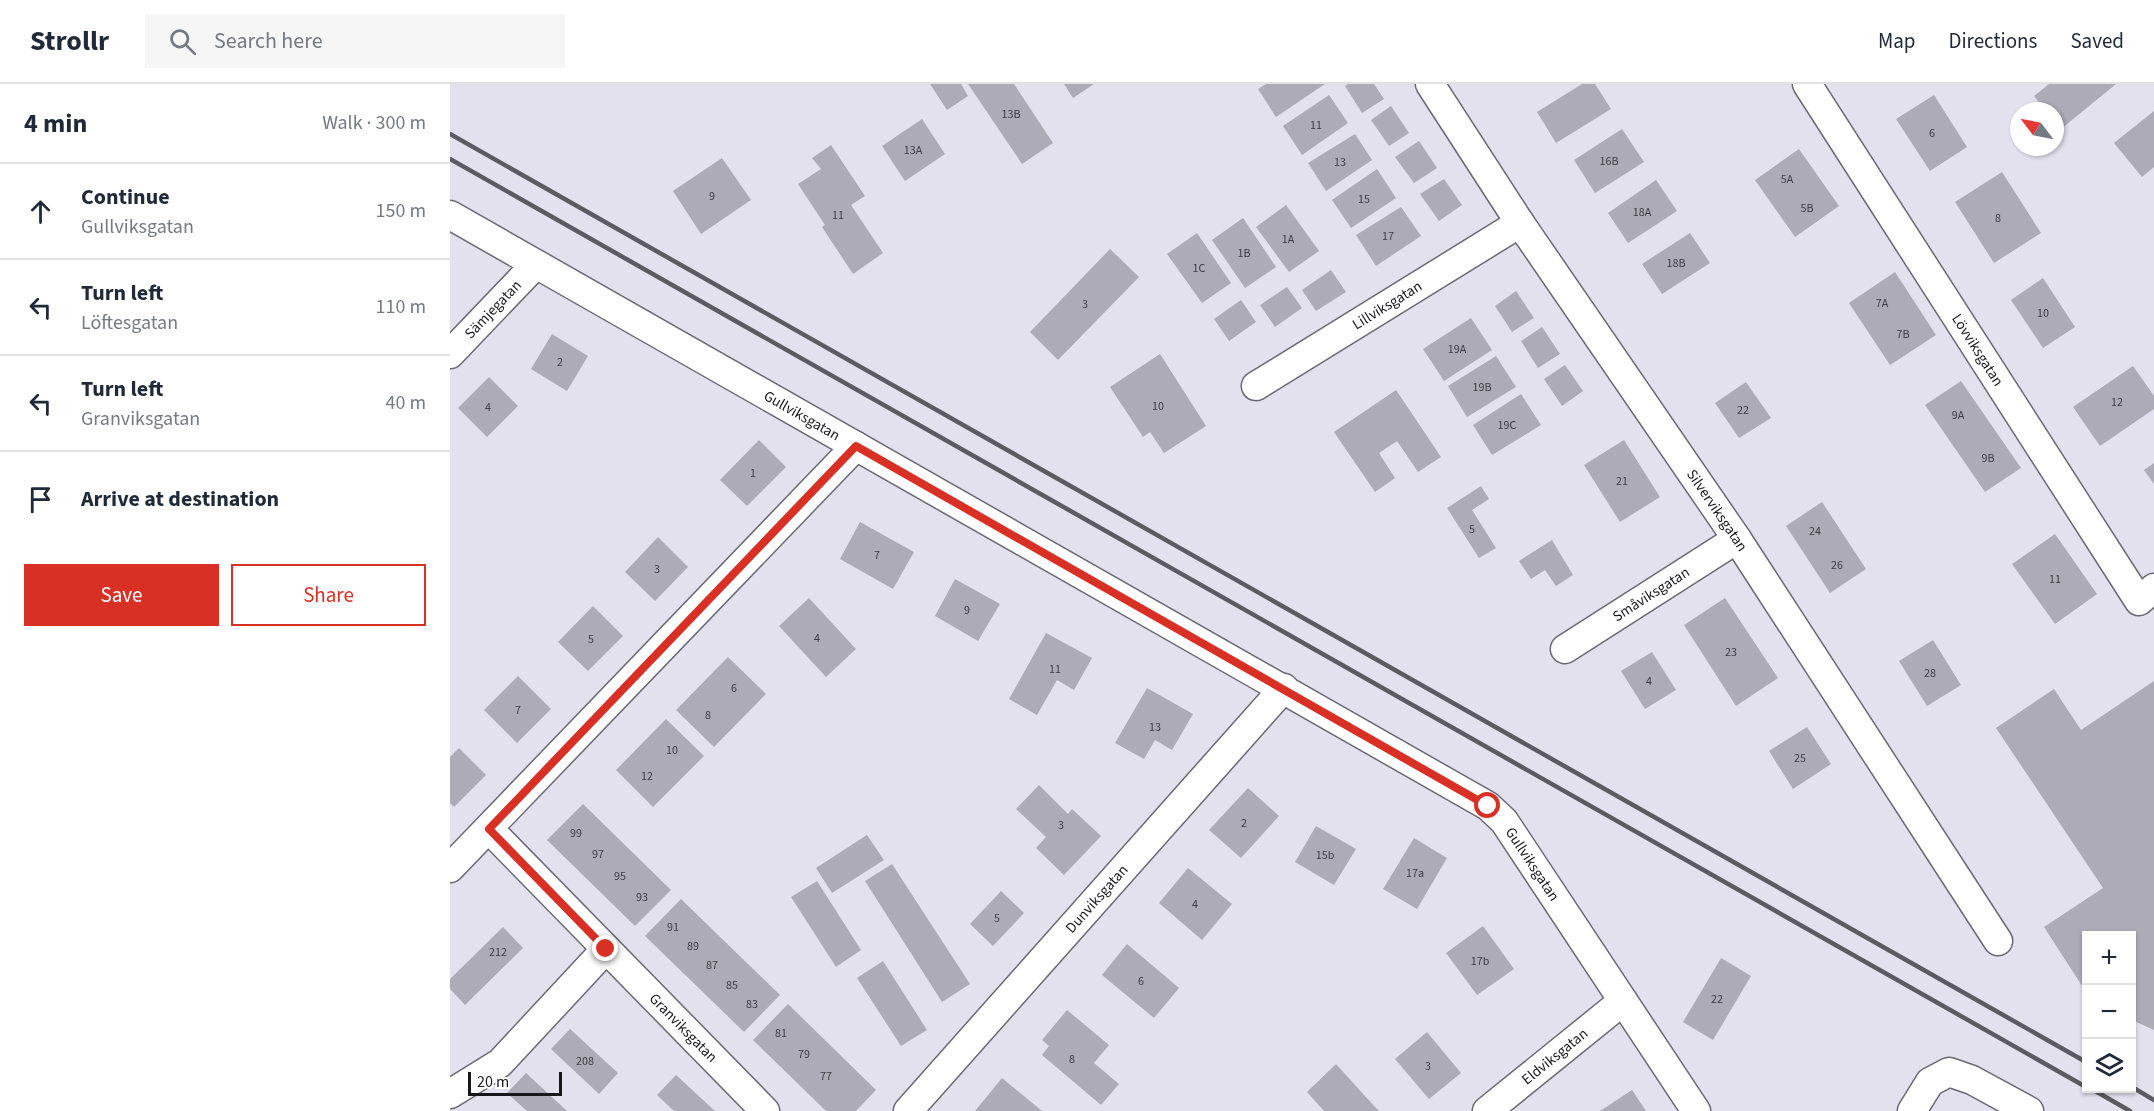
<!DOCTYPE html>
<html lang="en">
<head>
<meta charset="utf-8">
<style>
	:root { --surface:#fff; --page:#f6f6f7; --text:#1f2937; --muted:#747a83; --line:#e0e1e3; --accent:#d93025 }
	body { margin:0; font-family:"Source Sans 3",sans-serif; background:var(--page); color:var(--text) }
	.controls { position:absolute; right:18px; bottom:18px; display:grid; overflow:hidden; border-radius:0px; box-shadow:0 2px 4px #0004 }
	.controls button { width:54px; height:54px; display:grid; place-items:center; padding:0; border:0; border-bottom:2px solid var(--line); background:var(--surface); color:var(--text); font:30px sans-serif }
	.compass { position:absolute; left:1560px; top:18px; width:54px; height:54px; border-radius:50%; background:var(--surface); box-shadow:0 2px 4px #0004; rotate:302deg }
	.scale { position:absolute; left:18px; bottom:15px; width:94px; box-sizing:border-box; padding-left:6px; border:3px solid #17171b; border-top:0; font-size:16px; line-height:21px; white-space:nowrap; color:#17171b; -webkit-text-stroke:4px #fff; paint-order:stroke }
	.stop { position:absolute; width:18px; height:18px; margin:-14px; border:4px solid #d93025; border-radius:50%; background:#fff }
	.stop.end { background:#d93025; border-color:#fff; box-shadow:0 2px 6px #0008 }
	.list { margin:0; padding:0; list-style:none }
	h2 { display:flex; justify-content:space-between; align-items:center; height:78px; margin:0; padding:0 24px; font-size:26px }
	h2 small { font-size:20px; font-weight:400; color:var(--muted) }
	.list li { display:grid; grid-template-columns:39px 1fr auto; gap:18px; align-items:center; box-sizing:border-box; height:96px; padding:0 24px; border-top:2px solid var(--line) }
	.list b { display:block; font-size:22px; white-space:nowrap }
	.list p { margin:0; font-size:20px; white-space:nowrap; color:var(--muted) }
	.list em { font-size:20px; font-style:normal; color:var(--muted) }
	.actions { display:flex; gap:12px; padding:18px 24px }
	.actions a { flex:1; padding:14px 0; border:2px solid var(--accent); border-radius:0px; text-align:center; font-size:21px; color:var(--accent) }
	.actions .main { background:var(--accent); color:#fff }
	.icon { flex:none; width:33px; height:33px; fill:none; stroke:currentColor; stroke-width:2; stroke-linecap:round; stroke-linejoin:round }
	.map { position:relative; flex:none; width:1704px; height:1027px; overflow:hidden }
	header { display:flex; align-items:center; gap:36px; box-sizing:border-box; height:84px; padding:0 30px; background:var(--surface); border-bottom:2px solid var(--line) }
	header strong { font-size:28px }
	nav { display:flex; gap:33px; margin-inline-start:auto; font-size:21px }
	.search { width:420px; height:54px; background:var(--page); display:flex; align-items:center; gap:15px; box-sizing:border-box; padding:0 21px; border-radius:0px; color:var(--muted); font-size:22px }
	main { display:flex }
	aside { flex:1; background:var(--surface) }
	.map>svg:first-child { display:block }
</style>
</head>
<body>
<header>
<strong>Strollr</strong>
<div class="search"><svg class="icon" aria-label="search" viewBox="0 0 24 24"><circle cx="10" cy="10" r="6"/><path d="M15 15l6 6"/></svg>Search here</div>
<nav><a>Map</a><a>Directions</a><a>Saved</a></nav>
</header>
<main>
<aside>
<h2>4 min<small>Walk · 300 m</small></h2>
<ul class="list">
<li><svg class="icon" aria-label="ahead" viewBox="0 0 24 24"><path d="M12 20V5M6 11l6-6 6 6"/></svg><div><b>Continue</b><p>Gullviksgatan</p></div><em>150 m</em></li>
<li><svg class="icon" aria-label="left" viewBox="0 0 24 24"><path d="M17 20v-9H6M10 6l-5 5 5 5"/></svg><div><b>Turn left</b><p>Löftesgatan</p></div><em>110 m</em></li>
<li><svg class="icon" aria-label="left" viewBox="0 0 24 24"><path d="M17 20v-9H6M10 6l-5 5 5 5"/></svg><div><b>Turn left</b><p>Granviksgatan</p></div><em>40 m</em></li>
<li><svg class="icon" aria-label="arrive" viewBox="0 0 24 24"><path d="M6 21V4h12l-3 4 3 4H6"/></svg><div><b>Arrive at destination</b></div></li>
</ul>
<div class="actions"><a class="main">Save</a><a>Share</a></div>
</aside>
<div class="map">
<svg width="1704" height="1027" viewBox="0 0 1704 1027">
	<rect width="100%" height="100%" fill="#e3e1ed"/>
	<g fill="#adabb6">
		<path d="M480,0H511L518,12L497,26Z"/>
		<path d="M518,0H564L603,59L572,80Z"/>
		<path d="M614,0H644L623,14Z"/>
		<path d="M816,0H875L826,33L808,5Z"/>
		<path d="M898,0H924L934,15L912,29L895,2Z"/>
		<path d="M1132,0H1145L1161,25L1106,59L1087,28Z"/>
		<path d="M1599,0H1666L1611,45L1605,37V27H1596L1584,12Z"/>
		<path d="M879,11L898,39L852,71L833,42Z"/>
		<path d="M1484,11L1517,63L1480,87L1446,35Z"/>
		<path d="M941,22L959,49L939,62L921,36Z"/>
		<path d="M1704,27V83L1692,93L1664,59Z"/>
		<path d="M472,35L495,70L455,97L432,62Z"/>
		<path d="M1172,45L1194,78L1145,109L1124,76Z"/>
		<path d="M905,50L922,76L876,107L858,79Z"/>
		<path d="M969,57L987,84L964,99L945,73Z"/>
		<path d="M381,61L415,112L401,121L433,169L403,190L372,143L375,141L348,100L371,85L362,74Z"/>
		<path d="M1349,65L1389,122L1345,153L1305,96Z"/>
		<path d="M272,74L301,116L251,150L223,107Z"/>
		<path d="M927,85L946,114L901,144L882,116Z"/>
		<path d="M1552,88L1591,149L1544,179L1505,118Z"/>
		<path d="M994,95L1012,121L989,137L970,110Z"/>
		<path d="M1206,96L1227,127L1178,159L1158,129Z"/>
		<path d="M836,121L869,167L839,188L806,143Z"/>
		<path d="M951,123L971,152L926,182L906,151Z"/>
		<path d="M793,134L826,183L795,204L762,156Z"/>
		<path d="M747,149L781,199L752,219L717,170Z"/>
		<path d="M1240,149L1260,179L1212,210L1192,180Z"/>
		<path d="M660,165L689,193L608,276L580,248Z"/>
		<path d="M881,186L896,208L866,227L852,206Z"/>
		<path d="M1445,188L1486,251L1440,281L1399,219Z"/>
		<path d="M1593,194L1625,243L1593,264L1561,216Z"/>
		<path d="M837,203L852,224L825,243L810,221Z"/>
		<path d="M1066,207L1084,234L1062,248L1045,222Z"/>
		<path d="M791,216L806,238L779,257L764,235Z"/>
		<path d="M1021,234L1042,266L994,297L973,265Z"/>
		<path d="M1092,243L1110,270L1088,284L1071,257Z"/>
		<path d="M102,250L138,272L117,307L81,285Z"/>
		<path d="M710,270L756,342L714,369L700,348L693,353L660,303Z"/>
		<path d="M1046,272L1066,303L1017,333L998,302Z"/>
		<path d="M1115,281L1133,307L1112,322L1094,295Z"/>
		<path d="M1683,282L1704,312V325L1650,362L1623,323Z"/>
		<path d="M39,293L68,322L37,353L8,324Z"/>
		<path d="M1511,297L1571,384L1535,408L1475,321Z"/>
		<path d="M1296,298L1321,334L1289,354L1265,319Z"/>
		<path d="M946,306L991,373L968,388L947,357L929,369L945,394L925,408L884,348Z"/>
		<path d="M1071,310L1091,341L1042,371L1023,341Z"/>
		<path d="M309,356L336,383L297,422L270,396Z"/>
		<path d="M1174,356L1210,413L1170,438L1134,381Z"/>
		<path d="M1704,379V400L1694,386Z"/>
		<path d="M1031,402L1039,415L1022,426L1046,464L1029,474L997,424Z"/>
		<path d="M1372,418L1416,485L1380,509L1336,442Z"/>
		<path d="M410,438L464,468L443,505L390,475Z"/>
		<path d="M1605,450L1647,510L1605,540L1562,480Z"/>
		<path d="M208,453L238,483L205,517L175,488Z"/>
		<path d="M1102,456L1123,491L1106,502L1095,486L1081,495L1069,477Z"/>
		<path d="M505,495L550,520L528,557L485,532Z"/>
		<path d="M359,514L406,565L376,593L329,542Z"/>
		<path d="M1275,514L1328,594L1286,622L1234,541Z"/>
		<path d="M143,522L173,552L138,587L108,558Z"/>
		<path d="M596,549L642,574L624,606L607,596L587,631L559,615Z"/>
		<path d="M1483,556L1511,601L1477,622L1449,577Z"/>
		<path d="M1202,568L1226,606L1195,625L1171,587Z"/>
		<path d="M278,573L316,610L264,663L226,626Z"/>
		<path d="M68,592L101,625L67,659L34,626Z"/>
		<path d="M1704,597V946L1682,936V852H1636V908L1594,843L1653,804L1546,644L1604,605L1631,646Z"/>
		<path d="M697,604L743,630L722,666L705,656L694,675L665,659Z"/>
		<path d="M216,635L254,672L203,723L166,686Z"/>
		<path d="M1357,643L1381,680L1343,705L1319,667Z"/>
		<path d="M9,664L36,691L4,723L0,719V673Z"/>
		<path d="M589,701L618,730L622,725L651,752L614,791L586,764L596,753L566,725Z"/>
		<path d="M798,704L829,732L791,774L759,746Z"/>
		<path d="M133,720L221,806L185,842L97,756Z"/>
		<path d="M866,742L906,765L884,801L845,778Z"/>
		<path d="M417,751L434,776L382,809L366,784Z"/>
		<path d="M964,754L997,774L967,825L933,805Z"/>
		<path d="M442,780L520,900L492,918L415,797Z"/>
		<path d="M738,784L782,820L752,856L709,819Z"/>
		<path d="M367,797L411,866L386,883L341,813Z"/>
		<path d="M551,807L574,829L543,862L520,840Z"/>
		<path d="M231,815L330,911L294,948L195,852Z"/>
		<path d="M1033,842L1064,885L1027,911L996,869Z"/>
		<path d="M53,843L73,864L15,921L0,905V895Z"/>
		<path d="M677,860L729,904L704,934L652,891Z"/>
		<path d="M1271,874L1301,892L1263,956L1233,938Z"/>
		<path d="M433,877L477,946L451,962L407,894Z"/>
		<path d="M338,920L426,1006L406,1027H376L303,956Z"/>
		<path d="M617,926L659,961L644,979L669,1000L651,1021L592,971L599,962L592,956Z"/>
		<path d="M120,945L168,989L149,1010L101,965Z"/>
		<path d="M977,948L1011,989L979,1015L945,975Z"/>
		<path d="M886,980L914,1011L929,1027H874L857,1008Z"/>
		<path d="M76,989L117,1027H77L57,1009Z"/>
		<path d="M226,991L265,1027H224L207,1011Z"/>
		<path d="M552,994L592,1027H525Z"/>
		<path d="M1182,1006L1196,1027H1150Z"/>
	</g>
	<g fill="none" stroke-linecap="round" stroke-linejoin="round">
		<defs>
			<g id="street">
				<path id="s1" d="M980,0L1070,139L1287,455L1548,857"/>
				<path id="s2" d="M1357,0L1689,517L1704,504"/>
				<path id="s3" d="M0,131L1038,722L1054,737L1246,1027"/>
				<path id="s4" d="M0,270L85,181"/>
				<path id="s5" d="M806,302L1070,139"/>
				<path id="s6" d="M1115,565L1287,455"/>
				<path id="s7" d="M39,745L315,1027"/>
				<path d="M0,784L406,362"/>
				<path d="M0,1010L50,979L156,865"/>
				<path id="s8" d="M458,1027L834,604"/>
				<path id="s9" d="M1037,1027L1173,917"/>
				<path d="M1462,1027L1480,998L1499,988L1522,996L1579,1027"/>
			</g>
		</defs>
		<use href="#street" stroke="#6a6973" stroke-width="31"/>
		<use href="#street" stroke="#fff" stroke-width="28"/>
		<g stroke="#5c5b62" stroke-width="4.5">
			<path d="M0,50L1636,978"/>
			<path d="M0,75L1636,1003"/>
			<path d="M1682,1003L1704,1016"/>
			<path d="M1640,1004L1680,1027"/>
		</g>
	</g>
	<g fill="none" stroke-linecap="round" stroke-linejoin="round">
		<path stroke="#d93025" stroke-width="8" d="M156,865L39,745L406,362L1038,722"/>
	</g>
	<g text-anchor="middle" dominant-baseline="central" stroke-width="6" stroke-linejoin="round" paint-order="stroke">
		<g font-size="12" fill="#3c3c42">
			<text x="561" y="30">13B</text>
			<text x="866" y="41">11</text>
			<text x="1482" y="49">6</text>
			<text x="463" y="66">13A</text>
			<text x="1159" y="77">16B</text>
			<text x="890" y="78">13</text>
			<text x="1337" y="95">5A</text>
			<text x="262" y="112">9</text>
			<text x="914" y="115">15</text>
			<text x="1357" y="124">5B</text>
			<text x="1192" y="128">18A</text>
			<text x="388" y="131">11</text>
			<text x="1548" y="134">8</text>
			<text x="938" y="152">17</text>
			<text x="838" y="155">1A</text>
			<text x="794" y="169">1B</text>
			<text x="1226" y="179">18B</text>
			<text x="749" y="184">1C</text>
			<text x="1432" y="219">7A</text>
			<text x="635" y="220">3</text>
			<text x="1593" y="229">10</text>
			<text x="1453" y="250">7B</text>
			<text x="1007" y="265">19A</text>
			<text x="110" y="278">2</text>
			<text x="1032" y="303">19B</text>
			<text x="1667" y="318">12</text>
			<text x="708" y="322">10</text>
			<text x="38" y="323">4</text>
			<text x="1293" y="326">22</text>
			<text x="1508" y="331">9A</text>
			<text x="1057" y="341">19C</text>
			<text x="1538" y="374">9B</text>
			<text x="303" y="389">1</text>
			<text x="1172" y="397">21</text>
			<text x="1022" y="445">5</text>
			<text x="1365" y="447">24</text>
			<text x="427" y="471">7</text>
			<text x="1387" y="481">26</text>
			<text x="207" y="485">3</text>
			<text x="1605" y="495">11</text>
			<text x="517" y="526">9</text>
			<text x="367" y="554">4</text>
			<text x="141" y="555">5</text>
			<text x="1281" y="568">23</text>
			<text x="605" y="585">11</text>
			<text x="1480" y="589">28</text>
			<text x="1199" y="597">4</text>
			<text x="284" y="604">6</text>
			<text x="68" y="626">7</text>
			<text x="258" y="631">8</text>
			<text x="705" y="643">13</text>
			<text x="222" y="666">10</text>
			<text x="1350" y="674">25</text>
			<text x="197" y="692">12</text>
			<text x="794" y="739">2</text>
			<text x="611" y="741">3</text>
			<text x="126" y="749">99</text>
			<text x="148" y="770">97</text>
			<text x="875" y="771">15b</text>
			<text x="965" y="789">17a</text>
			<text x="170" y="792">95</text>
			<text x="192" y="813">93</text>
			<text x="745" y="820">4</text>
			<text x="547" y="834">5</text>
			<text x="223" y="843">91</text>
			<text x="243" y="862">89</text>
			<text x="48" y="868">212</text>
			<text x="1030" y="877">17b</text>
			<text x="262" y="881">87</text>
			<text x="691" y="897">6</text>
			<text x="282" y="901">85</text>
			<text x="1267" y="915">22</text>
			<text x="302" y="920">83</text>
			<text x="331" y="949">81</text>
			<text x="354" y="970">79</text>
			<text x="622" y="975">8</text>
			<text x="135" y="977">208</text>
			<text x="978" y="982">3</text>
			<text x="376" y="992">77</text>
		</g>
		<g font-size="15" fill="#17171b" stroke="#fff">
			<text stroke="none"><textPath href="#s5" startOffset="154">Lillviksgatan</textPath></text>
			<text stroke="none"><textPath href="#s4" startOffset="62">Sämjegatan</textPath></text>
			<text stroke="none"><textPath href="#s2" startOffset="316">Lövviksgatan</textPath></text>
			<text stroke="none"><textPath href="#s3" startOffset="405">Gullviksgatan</textPath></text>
			<text stroke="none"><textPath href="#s1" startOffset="514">Silverviksgatan</textPath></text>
			<text stroke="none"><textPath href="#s6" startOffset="102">Småviksgatan</textPath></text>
			<text stroke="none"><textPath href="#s3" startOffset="1268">Gullviksgatan</textPath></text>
			<text stroke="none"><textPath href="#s8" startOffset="284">Dunviksgatan</textPath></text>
			<text stroke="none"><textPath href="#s7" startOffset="278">Granviksgatan</textPath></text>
			<text stroke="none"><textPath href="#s9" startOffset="87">Eldviksgatan</textPath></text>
		</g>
	</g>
</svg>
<div class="controls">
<button>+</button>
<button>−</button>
<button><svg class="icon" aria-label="layers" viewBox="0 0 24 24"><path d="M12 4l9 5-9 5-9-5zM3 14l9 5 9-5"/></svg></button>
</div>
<svg class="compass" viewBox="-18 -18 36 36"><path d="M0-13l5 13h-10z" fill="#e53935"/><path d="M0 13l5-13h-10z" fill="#747a83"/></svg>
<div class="scale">20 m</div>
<div class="stop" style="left:1038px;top:722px"></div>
<div class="stop end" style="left:156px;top:865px"></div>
</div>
</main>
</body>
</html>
